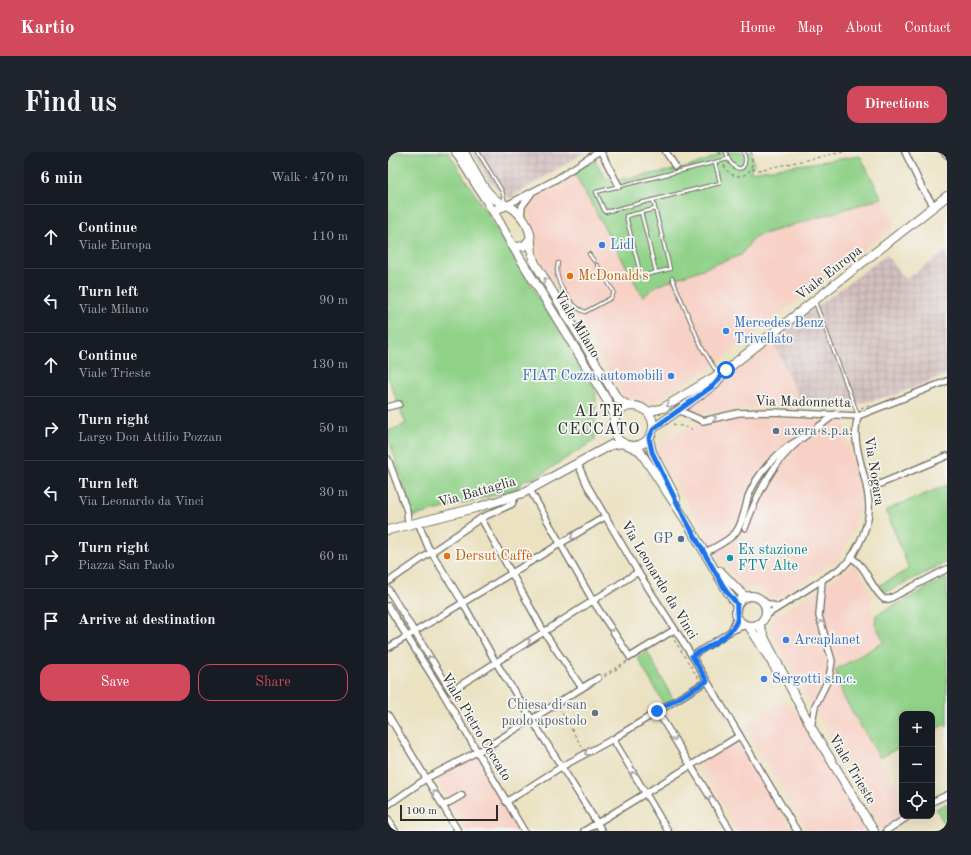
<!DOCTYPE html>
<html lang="en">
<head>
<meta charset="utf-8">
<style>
	:root { --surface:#171b24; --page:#20242c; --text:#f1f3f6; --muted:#9ea1a6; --line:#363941; --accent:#d1495b }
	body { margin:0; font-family:"Old Standard TT",serif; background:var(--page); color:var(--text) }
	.controls { position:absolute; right:12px; bottom:12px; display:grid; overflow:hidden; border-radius:8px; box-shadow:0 4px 16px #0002 }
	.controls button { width:36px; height:36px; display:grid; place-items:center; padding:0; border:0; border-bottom:1px solid var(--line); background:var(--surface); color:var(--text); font:20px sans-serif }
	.scale { position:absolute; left:12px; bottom:10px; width:98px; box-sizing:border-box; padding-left:4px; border:2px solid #2b2b2b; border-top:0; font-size:11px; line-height:14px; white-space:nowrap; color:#2b2b2b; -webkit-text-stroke:3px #f6f6f2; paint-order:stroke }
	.stop { position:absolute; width:12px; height:12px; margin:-9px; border:3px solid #1a73e8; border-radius:50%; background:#fff }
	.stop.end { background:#1a73e8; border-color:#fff; box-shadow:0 1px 4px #0008 }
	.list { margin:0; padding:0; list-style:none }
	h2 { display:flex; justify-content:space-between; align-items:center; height:52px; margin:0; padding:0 16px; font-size:17px }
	h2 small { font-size:13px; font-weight:400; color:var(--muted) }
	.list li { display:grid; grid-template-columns:26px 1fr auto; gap:12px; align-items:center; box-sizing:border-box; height:64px; padding:0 16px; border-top:1px solid var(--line) }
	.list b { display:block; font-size:15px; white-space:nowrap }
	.list p { margin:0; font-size:13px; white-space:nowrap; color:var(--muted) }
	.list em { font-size:13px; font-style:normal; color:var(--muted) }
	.actions { display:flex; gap:8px; padding:12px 16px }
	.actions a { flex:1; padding:9px 0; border:1px solid var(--accent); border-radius:12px; text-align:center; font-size:14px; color:var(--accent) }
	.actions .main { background:var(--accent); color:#fff }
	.icon { flex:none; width:22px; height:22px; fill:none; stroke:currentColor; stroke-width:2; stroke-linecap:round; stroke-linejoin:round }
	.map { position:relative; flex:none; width:559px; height:679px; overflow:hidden; border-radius:12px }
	header { display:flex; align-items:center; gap:24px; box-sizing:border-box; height:56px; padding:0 20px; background:var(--accent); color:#fff }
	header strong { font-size:19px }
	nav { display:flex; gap:22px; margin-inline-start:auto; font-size:14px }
	.intro { display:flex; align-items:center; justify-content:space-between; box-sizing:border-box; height:96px; padding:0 24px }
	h1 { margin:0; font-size:28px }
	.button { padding:10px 18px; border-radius:12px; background:var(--accent); color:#fff; font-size:14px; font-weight:700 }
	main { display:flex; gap:24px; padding:0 24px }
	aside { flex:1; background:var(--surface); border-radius:12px; box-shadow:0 4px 16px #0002 }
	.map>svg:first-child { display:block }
</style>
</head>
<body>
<header>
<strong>Kartio</strong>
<nav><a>Home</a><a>Map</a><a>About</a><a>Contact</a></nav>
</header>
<div class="intro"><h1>Find us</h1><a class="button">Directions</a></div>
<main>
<aside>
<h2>6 min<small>Walk · 470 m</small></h2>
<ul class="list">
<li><svg class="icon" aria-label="ahead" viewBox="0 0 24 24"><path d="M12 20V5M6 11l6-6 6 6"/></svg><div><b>Continue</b><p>Viale Europa</p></div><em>110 m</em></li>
<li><svg class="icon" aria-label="left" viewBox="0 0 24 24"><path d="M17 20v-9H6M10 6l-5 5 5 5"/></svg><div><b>Turn left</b><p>Viale Milano</p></div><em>90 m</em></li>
<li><svg class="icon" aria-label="ahead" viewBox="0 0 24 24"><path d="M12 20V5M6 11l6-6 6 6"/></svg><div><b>Continue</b><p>Viale Trieste</p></div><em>130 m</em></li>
<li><svg class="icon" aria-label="right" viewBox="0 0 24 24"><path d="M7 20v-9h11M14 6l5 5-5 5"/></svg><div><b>Turn right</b><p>Largo Don Attilio Pozzan</p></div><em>50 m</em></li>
<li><svg class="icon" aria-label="left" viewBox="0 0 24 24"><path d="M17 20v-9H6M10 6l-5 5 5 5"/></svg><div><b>Turn left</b><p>Via Leonardo da Vinci</p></div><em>30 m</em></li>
<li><svg class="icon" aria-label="right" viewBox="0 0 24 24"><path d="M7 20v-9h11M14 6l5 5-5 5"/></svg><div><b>Turn right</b><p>Piazza San Paolo</p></div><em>60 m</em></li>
<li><svg class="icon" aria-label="arrive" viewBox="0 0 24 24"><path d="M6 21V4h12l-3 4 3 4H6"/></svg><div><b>Arrive at destination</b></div></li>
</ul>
<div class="actions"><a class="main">Save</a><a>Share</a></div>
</aside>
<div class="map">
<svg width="559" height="679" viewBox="0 0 559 679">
	<defs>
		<pattern id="industrial-grid" width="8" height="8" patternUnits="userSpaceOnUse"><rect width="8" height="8" fill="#d2bfbf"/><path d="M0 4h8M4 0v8" fill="none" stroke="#b4a4a4"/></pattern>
	</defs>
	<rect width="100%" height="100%" fill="#f6f6f2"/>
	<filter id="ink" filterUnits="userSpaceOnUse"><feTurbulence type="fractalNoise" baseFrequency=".025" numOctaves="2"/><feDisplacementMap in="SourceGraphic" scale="8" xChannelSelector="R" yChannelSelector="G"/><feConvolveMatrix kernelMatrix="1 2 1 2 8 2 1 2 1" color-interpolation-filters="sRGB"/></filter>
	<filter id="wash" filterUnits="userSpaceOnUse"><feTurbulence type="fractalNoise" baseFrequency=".012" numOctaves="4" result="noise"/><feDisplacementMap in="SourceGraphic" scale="16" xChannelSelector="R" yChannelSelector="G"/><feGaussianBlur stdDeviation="0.9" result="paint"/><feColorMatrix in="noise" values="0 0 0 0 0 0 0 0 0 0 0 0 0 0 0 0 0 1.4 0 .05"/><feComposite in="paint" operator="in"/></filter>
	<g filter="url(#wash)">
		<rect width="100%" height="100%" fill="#ebe2c2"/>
		<g fill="#f7d1c6">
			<path d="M185,19L255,145L268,134L353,103L365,86L372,83L494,46L507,73L321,217L262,251L250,247L239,249L153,108L146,85L145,73L139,55L142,48L155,38L164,37L170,40L177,36L174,29L176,25Z"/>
			<path d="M384,188L415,255L364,256L310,261L296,255L329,228Z"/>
			<path d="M351,265L457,268L458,283L471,338L472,350L466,376L450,408L387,448L375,439L366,435H355L343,421L321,389L268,297L274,288L308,274Z"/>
			<path d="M465,413L469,416L485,445L482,450L487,472L496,490L474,501L456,546L514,645V664H516L495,679L468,627L416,541L415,536L381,478L386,465L431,438Z"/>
			<path d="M395,549L404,554L409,560L476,677L474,679H420L356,575Z"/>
			<path d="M349,590L363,611L404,679H350L311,612Z"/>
			<path d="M87,604L117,653L133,679H80L48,626Z"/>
		</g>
		<g fill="url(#industrial-grid)">
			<path d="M85,0H197L122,46L102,30Z"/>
			<path d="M559,99V222L510,242L474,251L457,254L415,255L384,188L498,103L518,127Z"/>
		</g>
		<g fill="#91d289" stroke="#5e7e5a">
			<path d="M0,0H60L116,88L208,239L207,288L144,328L143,326L135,329L129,337L23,365L20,344L0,285V279L18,272L0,226Z"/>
			<path d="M329,0H363L366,10L362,20L472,4L494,46L372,83L365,86L353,103L268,134L255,145L185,19L208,9L217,27L221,26L229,28L298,16L329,4Z"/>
			<path d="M559,333V410L496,441L492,433L521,417L498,358Z"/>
			<path d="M559,426V575L557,572L544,579V562H514V594L492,606L456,546L447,518L496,490L487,472L488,463Z"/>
			<path d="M259,499L286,549L277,554L249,505Z"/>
			<path d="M559,651V676L548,657Z"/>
		</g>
	</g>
	<g filter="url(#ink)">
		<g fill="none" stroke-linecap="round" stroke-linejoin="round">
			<defs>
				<g id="service">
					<path d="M90,0L114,39L117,50"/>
					<path d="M338,0C343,21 362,23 356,0"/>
					<path d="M327,10L332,31L217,60L208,40L340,7"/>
					<path d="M265,48L282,117L253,124L238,64L267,57"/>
					<path d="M253,60L268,120"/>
					<path d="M201,102L206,109"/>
					<path d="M170,111C165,128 181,154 197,160L223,146L226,140L209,113"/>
					<path d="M284,126L314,196L330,222"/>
					<path d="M427,150L470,263"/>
				</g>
				<g id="minor">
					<path d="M213,0L231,34"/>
					<path d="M278,0L287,14"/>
					<path d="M517,0L534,36L546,54"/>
					<path d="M556,0L559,3"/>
					<path d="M119,53L167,28L210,0"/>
					<path d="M133,65L134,54L143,42"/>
					<path d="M0,255L11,252"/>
					<path d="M290,258L315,269L350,261L385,260L470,264L559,229"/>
					<path d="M0,307L19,359L20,372"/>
					<path d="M190,312L199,333L250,420L304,504L409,679"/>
					<path d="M480,337L559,304"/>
					<path d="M142,338L205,449L242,505L286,478"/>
					<path d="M93,366L156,480L194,536"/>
					<path d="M30,370L40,395L75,451L107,509L214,679"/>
					<path d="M357,376C369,342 384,311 412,288C423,279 436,272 447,262"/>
					<path d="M318,400C327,395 341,389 348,380C355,370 357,357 360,345C369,321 390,299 412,287"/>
					<path d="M464,406C480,416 482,436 496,447H501L559,417"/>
					<path d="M0,430L93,366L124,352L128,343"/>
					<path d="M0,437L63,539L250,420"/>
					<path d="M375,450L390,455"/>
					<path d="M0,454L56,543L136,679"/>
					<path d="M377,464L456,414C465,405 470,395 475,383C478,375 481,366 481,357C482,326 461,295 470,264"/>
					<path d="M343,479L349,466"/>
					<path d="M0,496L218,364"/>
					<path d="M304,504L343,479L357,473"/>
					<path d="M269,559L343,679"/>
					<path d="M0,563L70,679"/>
					<path d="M423,575L427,554L441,526L444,509L431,464L434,429"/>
					<path d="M225,587L280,679"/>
					<path d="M118,650L173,615L225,587L319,529"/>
					<path d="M544,650L559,643"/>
					<path d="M0,653L39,626L102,593L210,526"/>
					<path d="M55,654L74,643"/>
					<path d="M0,667L7,679"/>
					<path d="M196,679L351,584"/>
					<path d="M498,679L521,664"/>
				</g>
				<g id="secondary">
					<path d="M68,0L108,64"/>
					<path d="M76,0C86,17 97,46 117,53"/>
					<path d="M142,87L136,94L129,95L124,93L108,64L109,57L119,53C129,57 140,71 142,82C144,92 142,101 147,111L229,246L240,254"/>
					<path d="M124,93L223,255L227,266"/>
					<circle cx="245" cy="274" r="20"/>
					<path d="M260,260L275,256L338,218L559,44"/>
					<path d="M266,276L326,233L335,222"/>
					<path d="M261,286L264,300L288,346"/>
					<path d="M242,294L252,299L257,307L297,367L339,439L349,453"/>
					<path d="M0,378L91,355L135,341L223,293L235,291"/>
					<path d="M332,419L357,445"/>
					<circle cx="363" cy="459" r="15"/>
					<path d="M371,472L377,487L423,575L486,679"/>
					<path d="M361,474L388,517"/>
				</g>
			</defs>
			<use href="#service" stroke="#6e6b60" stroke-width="4.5"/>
			<use href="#minor" stroke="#6e6b60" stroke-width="8"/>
			<use href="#secondary" stroke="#6e6b60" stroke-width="10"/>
			<g stroke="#6e6b60" stroke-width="1" stroke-dasharray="3 3" stroke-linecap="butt">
				<path d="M332,0L333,4"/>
				<path d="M336,13C340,29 370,30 363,0"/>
				<path d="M364,17L371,18L455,0"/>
				<path d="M473,256L481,253"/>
				<path d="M285,272L304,277"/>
				<path d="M283,483L312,529L198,602L170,554Z"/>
				<path d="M216,523L239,509"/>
			</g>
			<use href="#service" stroke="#fff" stroke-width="2.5"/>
			<use href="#minor" stroke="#fff" stroke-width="5.5"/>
			<use href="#secondary" stroke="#fff" stroke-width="8"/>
		</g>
		<defs><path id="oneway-chevron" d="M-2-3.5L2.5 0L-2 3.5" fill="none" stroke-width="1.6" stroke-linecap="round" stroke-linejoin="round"/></defs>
		<g stroke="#a0a0a0">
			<use href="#oneway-chevron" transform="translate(158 128) rotate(-123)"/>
			<use href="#oneway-chevron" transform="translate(281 253) rotate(149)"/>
			<use href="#oneway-chevron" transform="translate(326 266) rotate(-12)"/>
			<use href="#oneway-chevron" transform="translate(185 385) rotate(148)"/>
			<use href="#oneway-chevron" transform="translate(433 471) rotate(-107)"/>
			<use href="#oneway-chevron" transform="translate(224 477) rotate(57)"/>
			<use href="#oneway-chevron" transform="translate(140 489) rotate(-31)"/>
			<use href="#oneway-chevron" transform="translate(42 506) rotate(-122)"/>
			<use href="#oneway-chevron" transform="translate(286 586) rotate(59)"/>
			<use href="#oneway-chevron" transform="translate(199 601) rotate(152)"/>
			<use href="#oneway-chevron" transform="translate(245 622) rotate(-120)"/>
			<use href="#oneway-chevron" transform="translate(47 641) rotate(-121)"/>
			<use href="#oneway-chevron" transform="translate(323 646) rotate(-122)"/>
		</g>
	</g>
	<g fill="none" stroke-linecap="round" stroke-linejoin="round" filter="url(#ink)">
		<path stroke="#1a73e8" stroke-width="5" d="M269,559L319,529L304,504C318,495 344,485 349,468C350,463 348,458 349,452L338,439L297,367L264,300L261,286L266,276L326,233L338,218"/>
	</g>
	<g fill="#3f7fe0" stroke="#f6f6f2" stroke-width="1.5">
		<circle cx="214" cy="93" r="4"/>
		<circle cx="338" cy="179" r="4"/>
		<circle cx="283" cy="224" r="4"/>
		<circle cx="398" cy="488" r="4"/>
		<circle cx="376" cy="527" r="4"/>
	</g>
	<g fill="#e8710a" stroke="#f6f6f2" stroke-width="1.5">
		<circle cx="182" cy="124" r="4"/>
		<circle cx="59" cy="404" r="4"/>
	</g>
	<g fill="#5c6f8a" stroke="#f6f6f2" stroke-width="1.5">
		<circle cx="388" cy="279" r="4"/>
		<circle cx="293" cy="387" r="4"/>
	</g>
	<circle fill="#0f9aa8" stroke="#f6f6f2" stroke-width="1.5" cx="342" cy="406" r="4"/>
	<circle fill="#6b7280" stroke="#f6f6f2" stroke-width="1.5" cx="207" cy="561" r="4"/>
	<g text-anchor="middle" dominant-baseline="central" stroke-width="3.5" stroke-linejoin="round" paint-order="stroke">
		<g font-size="14" fill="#366cbe" stroke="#f6f6f2" text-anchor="start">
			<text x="222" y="93">Lidl</text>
			<text x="346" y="171">Mercedes Benz<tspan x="346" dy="16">Trivellato</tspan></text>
			<text x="275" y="224" text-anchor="end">FIAT Cozza automobili</text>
			<text x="406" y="488">Arcaplanet</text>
			<text x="384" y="527">Sergotti s.n.c.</text>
		</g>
		<g font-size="14" fill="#2b2b2b" stroke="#f6f6f2">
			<text transform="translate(441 121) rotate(-38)">Viale Europa</text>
			<text transform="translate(189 172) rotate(59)">Viale Milano</text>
			<text transform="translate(415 250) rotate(1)">Via Madonnetta</text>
			<text transform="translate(486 319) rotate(81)">Via Nogara</text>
			<text transform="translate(89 340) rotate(-16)">Via Battaglia</text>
			<text transform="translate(271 428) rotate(59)">Via Leonardo da Vinci</text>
			<text transform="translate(88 575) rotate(59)">Viale Pietro Ceccato</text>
			<text transform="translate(464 617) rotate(59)">Viale Trieste</text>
		</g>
		<g font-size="14" fill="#c56008" stroke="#f6f6f2" text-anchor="start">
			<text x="190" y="124">McDonald's</text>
			<text x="67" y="404">Dersut Caffè</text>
		</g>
		<g font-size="14" fill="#4e5e75" stroke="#f6f6f2" text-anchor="start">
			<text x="396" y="279">axera s.p.a.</text>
			<text x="285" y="387" text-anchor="end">GP</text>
		</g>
		<g font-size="14" fill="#0d838f" stroke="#f6f6f2" text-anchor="start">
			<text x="350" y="398">Ex stazione<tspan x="350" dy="16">FTV Alte</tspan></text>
		</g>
		<g font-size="14" fill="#5b616d" stroke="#f6f6f2" text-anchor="end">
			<text x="199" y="553">Chiesa di san<tspan x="199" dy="16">paolo apostolo</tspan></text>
		</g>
		<g font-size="16" letter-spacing="1" fill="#2b2b2b" stroke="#f6f6f2">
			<text x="211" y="260">ALTE<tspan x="211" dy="18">CECCATO</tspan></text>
		</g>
	</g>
</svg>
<div class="controls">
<button>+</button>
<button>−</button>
<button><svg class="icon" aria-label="locate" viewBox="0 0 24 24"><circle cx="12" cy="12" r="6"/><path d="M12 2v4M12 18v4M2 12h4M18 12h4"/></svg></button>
</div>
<div class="scale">100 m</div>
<div class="stop" style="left:338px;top:218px"></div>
<div class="stop end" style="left:269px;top:559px"></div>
</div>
</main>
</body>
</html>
